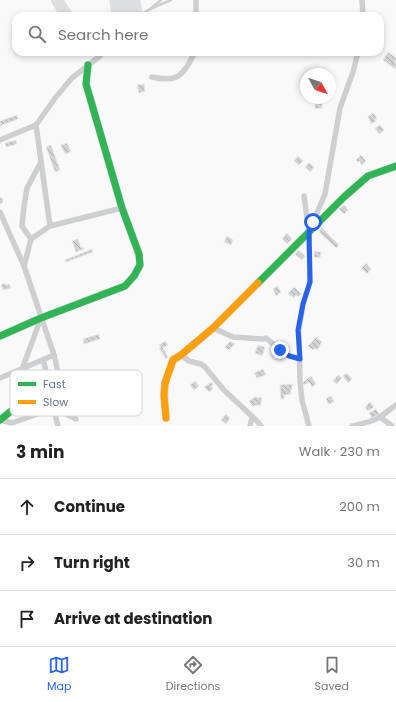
<!DOCTYPE html>
<html lang="en">
<head>
<meta charset="utf-8">
<style>
	:root { --surface:#fff; --page:#f6f6f6; --text:#222; --muted:#767676; --line:#e0e0e0; --accent:#2563eb }
	body { margin:0; font-family:Poppins,sans-serif; background:var(--page); color:var(--text) }
	.compass { position:absolute; left:300px; top:68px; width:36px; height:36px; border-radius:50%; background:var(--surface); box-shadow:0 2px 6px #0003; rotate:129deg }
	.stop { position:absolute; width:12px; height:12px; margin:-9px; border:3px solid #2563eb; border-radius:50%; background:#fff }
	.stop.end { background:#2563eb; border-color:#fff; box-shadow:0 1px 4px #0008 }
	.list { margin:0; padding:0; list-style:none }
	h2 { display:flex; justify-content:space-between; align-items:center; height:52px; margin:0; padding:0 16px; font-size:17px }
	h2 small { font-size:13px; font-weight:400; color:var(--muted) }
	.list li { display:grid; grid-template-columns:26px 1fr auto; gap:12px; align-items:center; box-sizing:border-box; height:56px; padding:0 16px; border-top:1px solid var(--line) }
	.list b { display:block; font-size:15px; white-space:nowrap }
	.list em { font-size:13px; font-style:normal; color:var(--muted) }
	.icon { flex:none; width:22px; height:22px; fill:none; stroke:currentColor; stroke-width:2; stroke-linecap:round; stroke-linejoin:round }
	.map { position:relative; flex:none; width:396px; height:426px; overflow:hidden }
	.search { position:absolute; background:var(--surface); box-shadow:0 2px 6px #0003; left:12px; right:12px; top:12px; height:44px; display:flex; align-items:center; gap:10px; box-sizing:border-box; padding:0 14px; border-radius:12px; color:var(--muted); font-size:15px }
	.sheet { height:220px; background:var(--surface) }
	nav { display:flex; justify-content:space-around; align-items:center; box-sizing:border-box; height:56px; border-top:1px solid var(--line); background:var(--surface); font-size:11px; color:var(--muted) }
	nav a { display:grid; justify-items:center; gap:2px }
	nav .on { color:var(--accent) }
	.map>svg:first-child { display:block }
</style>
</head>
<body>
<div class="map">
<svg width="396" height="426" viewBox="0 0 396 426">
	<defs>
		<pattern id="building-back-hatch" width="6" height="6" patternUnits="userSpaceOnUse"><rect width="6" height="6" fill="#d0d2d3"/><path d="M-1 5l2 2M0 0l6 6M5-1l2 2" fill="none" stroke="#acafb1"/></pattern>
	</defs>
	<rect width="100%" height="100%" fill="#f9f9f9"/>
	<g fill="none" stroke-linecap="round" stroke-linejoin="round">
		<path stroke="#dedfe0" stroke-width="12" d="M57,0L67,16"/>
		<path stroke="#dedfe0" stroke-width="31" d="M125,0L127,16"/>
	</g>
	<g fill="url(#building-back-hatch)" stroke="#e8e8e8">
		<path d="M388,52L396,58L395,69L383,60Z"/>
		<path d="M144,84L145,91L139,93L137,85Z"/>
		<path d="M315,102L322,103V108L315,109Z"/>
		<path d="M374,113L377,119H375L376,121L371,124L368,116Z"/>
		<path d="M17,115L18,119L0,126V121Z"/>
		<path d="M380,125L384,130L379,134L375,128Z"/>
		<path d="M16,140L17,144L6,147L5,143Z"/>
		<path d="M67,143L71,152L65,154L61,145Z"/>
		<path d="M51,145L60,170L55,172L46,147Z"/>
		<path d="M361,155L366,161L362,165L359,161L358,162L356,160Z"/>
		<path d="M298,156L303,161L299,165L294,161Z"/>
		<path d="M309,163L314,167L310,172L305,167Z"/>
		<path d="M344,205L348,210L344,214L339,209Z"/>
		<path d="M322,228L339,245L336,248L319,232Z"/>
		<path d="M287,233L292,239L287,244L282,239Z"/>
		<path d="M227,236L233,240L231,245L224,242Z"/>
		<path d="M78,239L81,248L83,247L84,249L76,252L72,241Z"/>
		<path d="M92,249L93,252L66,262L65,260Z"/>
		<path d="M298,250L305,256L302,260L295,254Z"/>
		<path d="M314,251L321,252L320,258L314,257Z"/>
		<path d="M366,263L371,269L367,274L361,268Z"/>
		<path d="M5,283L6,285L9,284L11,288L3,290L1,285Z"/>
		<path d="M277,286L281,292L276,296L273,289Z"/>
		<path d="M294,287L301,294L298,297L296,295L294,298L288,293Z"/>
		<path d="M99,334L100,339L84,344L83,339Z"/>
		<path d="M316,337L322,342L317,350L315,348L313,350L308,346Z"/>
		<path d="M165,341L168,345L163,348L168,357L166,359L159,348L161,347L159,345Z"/>
		<path d="M230,341L235,344L229,350L225,347Z"/>
		<path d="M258,345L265,347L262,356L255,353Z"/>
		<path d="M263,369L266,375L257,378L254,373Z"/>
		<path d="M347,373L352,379L348,383L343,376Z"/>
		<path d="M338,375L342,378L337,384L333,381Z"/>
		<path d="M311,376L316,384L312,387L309,382L304,385L302,383Z"/>
		<path d="M195,381L199,386L194,390L190,385Z"/>
		<path d="M212,382L213,385L211,386L213,389L209,392L204,387Z"/>
		<path d="M292,384V390H290L291,394L284,395V399H281L280,385Z"/>
		<path d="M331,396L334,402L328,404L326,398Z"/>
		<path d="M255,397L262,398L260,406L255,405L253,407L249,401Z"/>
		<path d="M370,402L374,407L368,411L365,407Z"/>
		<path d="M376,409L379,414L372,418L369,413Z"/>
		<path d="M226,414L230,418L226,424L221,420Z"/>
	</g>
	<g fill="none" stroke-linecap="round" stroke-linejoin="round">
		<defs>
			<g id="fast">
				<path d="M258,283L344,197L368,176L396,166"/>
				<path d="M0,336L41,318L125,286L134,276L140,265L139,254L122,208L86,84L88,65"/>
				<path d="M0,420L20,404L63,394L120,377"/>
			</g>
			<path id="slow" d="M166,418L164,395L165,383L173,360L181,355L213,328L258,283"/>
		</defs>
		<use href="#fast" stroke="#d5d6d7" stroke-width="8"/>
		<use href="#slow" stroke="#d5d6d7" stroke-width="8"/>
		<g stroke="#cecfd0" stroke-width="2.5">
			<path d="M150,9L171,0"/>
			<path d="M142,14L150,9L161,0"/>
		</g>
		<g stroke="#cecfd0" stroke-width="5.5">
			<path d="M362,0L363,16"/>
			<path d="M196,16V0"/>
			<path d="M152,77C178,83 184,75 195,52"/>
			<path d="M36,125L50,226"/>
			<path d="M0,140L36,125L56,97L72,78L100,56L103,52"/>
			<path d="M304,196L309,232L310,282L303,304L299,330L300,382L302,400L309,426"/>
			<path d="M0,200V201"/>
			<path d="M0,212L24,266L54,355L63,394"/>
			<path d="M310,229L325,194L340,108L353,72L358,52"/>
			<path d="M31,239L22,226L24,206L27,188L40,164"/>
			<path d="M24,266L31,239L50,226L122,208"/>
			<path d="M213,328L233,337L263,339L266,338L285,354L300,359"/>
			<path d="M181,355L189,361L201,364L205,367L224,390L257,421L261,426"/>
			<path d="M43,360L53,396L54,411L58,426"/>
			<path d="M0,378L54,355"/>
			<path d="M20,404L21,372L41,318"/>
			<path d="M380,417L392,426"/>
			<path d="M1,420L12,423L43,412L60,411L76,419"/>
			<path d="M250,426L252,417"/>
			<path d="M352,426C361,424 372,422 380,417C386,413 390,409 396,405"/>
		</g>
		<use href="#fast" stroke="#30b455" stroke-width="7"/>
		<use href="#slow" stroke="#ff9f0a" stroke-width="7"/>
	</g>
	<g fill="none" stroke-linecap="round" stroke-linejoin="round">
		<path stroke="#2563eb" stroke-width="5" d="M280,350L289,356L300,359L298,330L303,304L310,282L309,232L313,222"/>
	</g>
	<rect x="10" y="370" width="132" height="46" rx="6" fill="#fff" stroke="#d1d6da" stroke-width="1"/>
	<rect x="18" y="382" width="18" height="4" fill="#30b455"/>
	<rect x="18" y="400" width="18" height="4" fill="#ff9f0a"/>
	<g font-size="11" fill="#657683">
		<text x="43" y="388">Fast</text>
		<text x="43" y="406">Slow</text>
	</g>
</svg>
<svg class="compass" viewBox="-18 -18 36 36"><path d="M0-13l5 13h-10z" fill="#e53935"/><path d="M0 13l5-13h-10z" fill="#767676"/></svg>
<div class="stop" style="left:313px;top:222px"></div>
<div class="stop end" style="left:280px;top:350px"></div>
<div class="search"><svg class="icon" aria-label="search" viewBox="0 0 24 24"><circle cx="10" cy="10" r="6"/><path d="M15 15l6 6"/></svg>Search here</div>
</div>
<section class="sheet">
<h2>3 min<small>Walk · 230 m</small></h2>
<ul class="list">
<li><svg class="icon" aria-label="ahead" viewBox="0 0 24 24"><path d="M12 20V5M6 11l6-6 6 6"/></svg><div><b>Continue</b></div><em>200 m</em></li>
<li><svg class="icon" aria-label="right" viewBox="0 0 24 24"><path d="M7 20v-9h11M14 6l5 5-5 5"/></svg><div><b>Turn right</b></div><em>30 m</em></li>
<li><svg class="icon" aria-label="arrive" viewBox="0 0 24 24"><path d="M6 21V4h12l-3 4 3 4H6"/></svg><div><b>Arrive at destination</b></div></li>
</ul>
</section>
<nav>
<a class="on"><svg class="icon" aria-label="map" viewBox="0 0 24 24"><path d="M3 6l6-2 6 2 6-2v14l-6 2-6-2-6 2zM9 4v14M15 6v14"/></svg>Map</a>
<a><svg class="icon" aria-label="directions" viewBox="0 0 24 24"><path d="M12 3l9 9-9 9-9-9zM9 14v-3h6M13 9l2 2-2 2"/></svg>Directions</a>
<a><svg class="icon" aria-label="saved" viewBox="0 0 24 24"><path d="M7 4h10v16l-5-4-5 4z"/></svg>Saved</a>
</nav>
</body>
</html>
